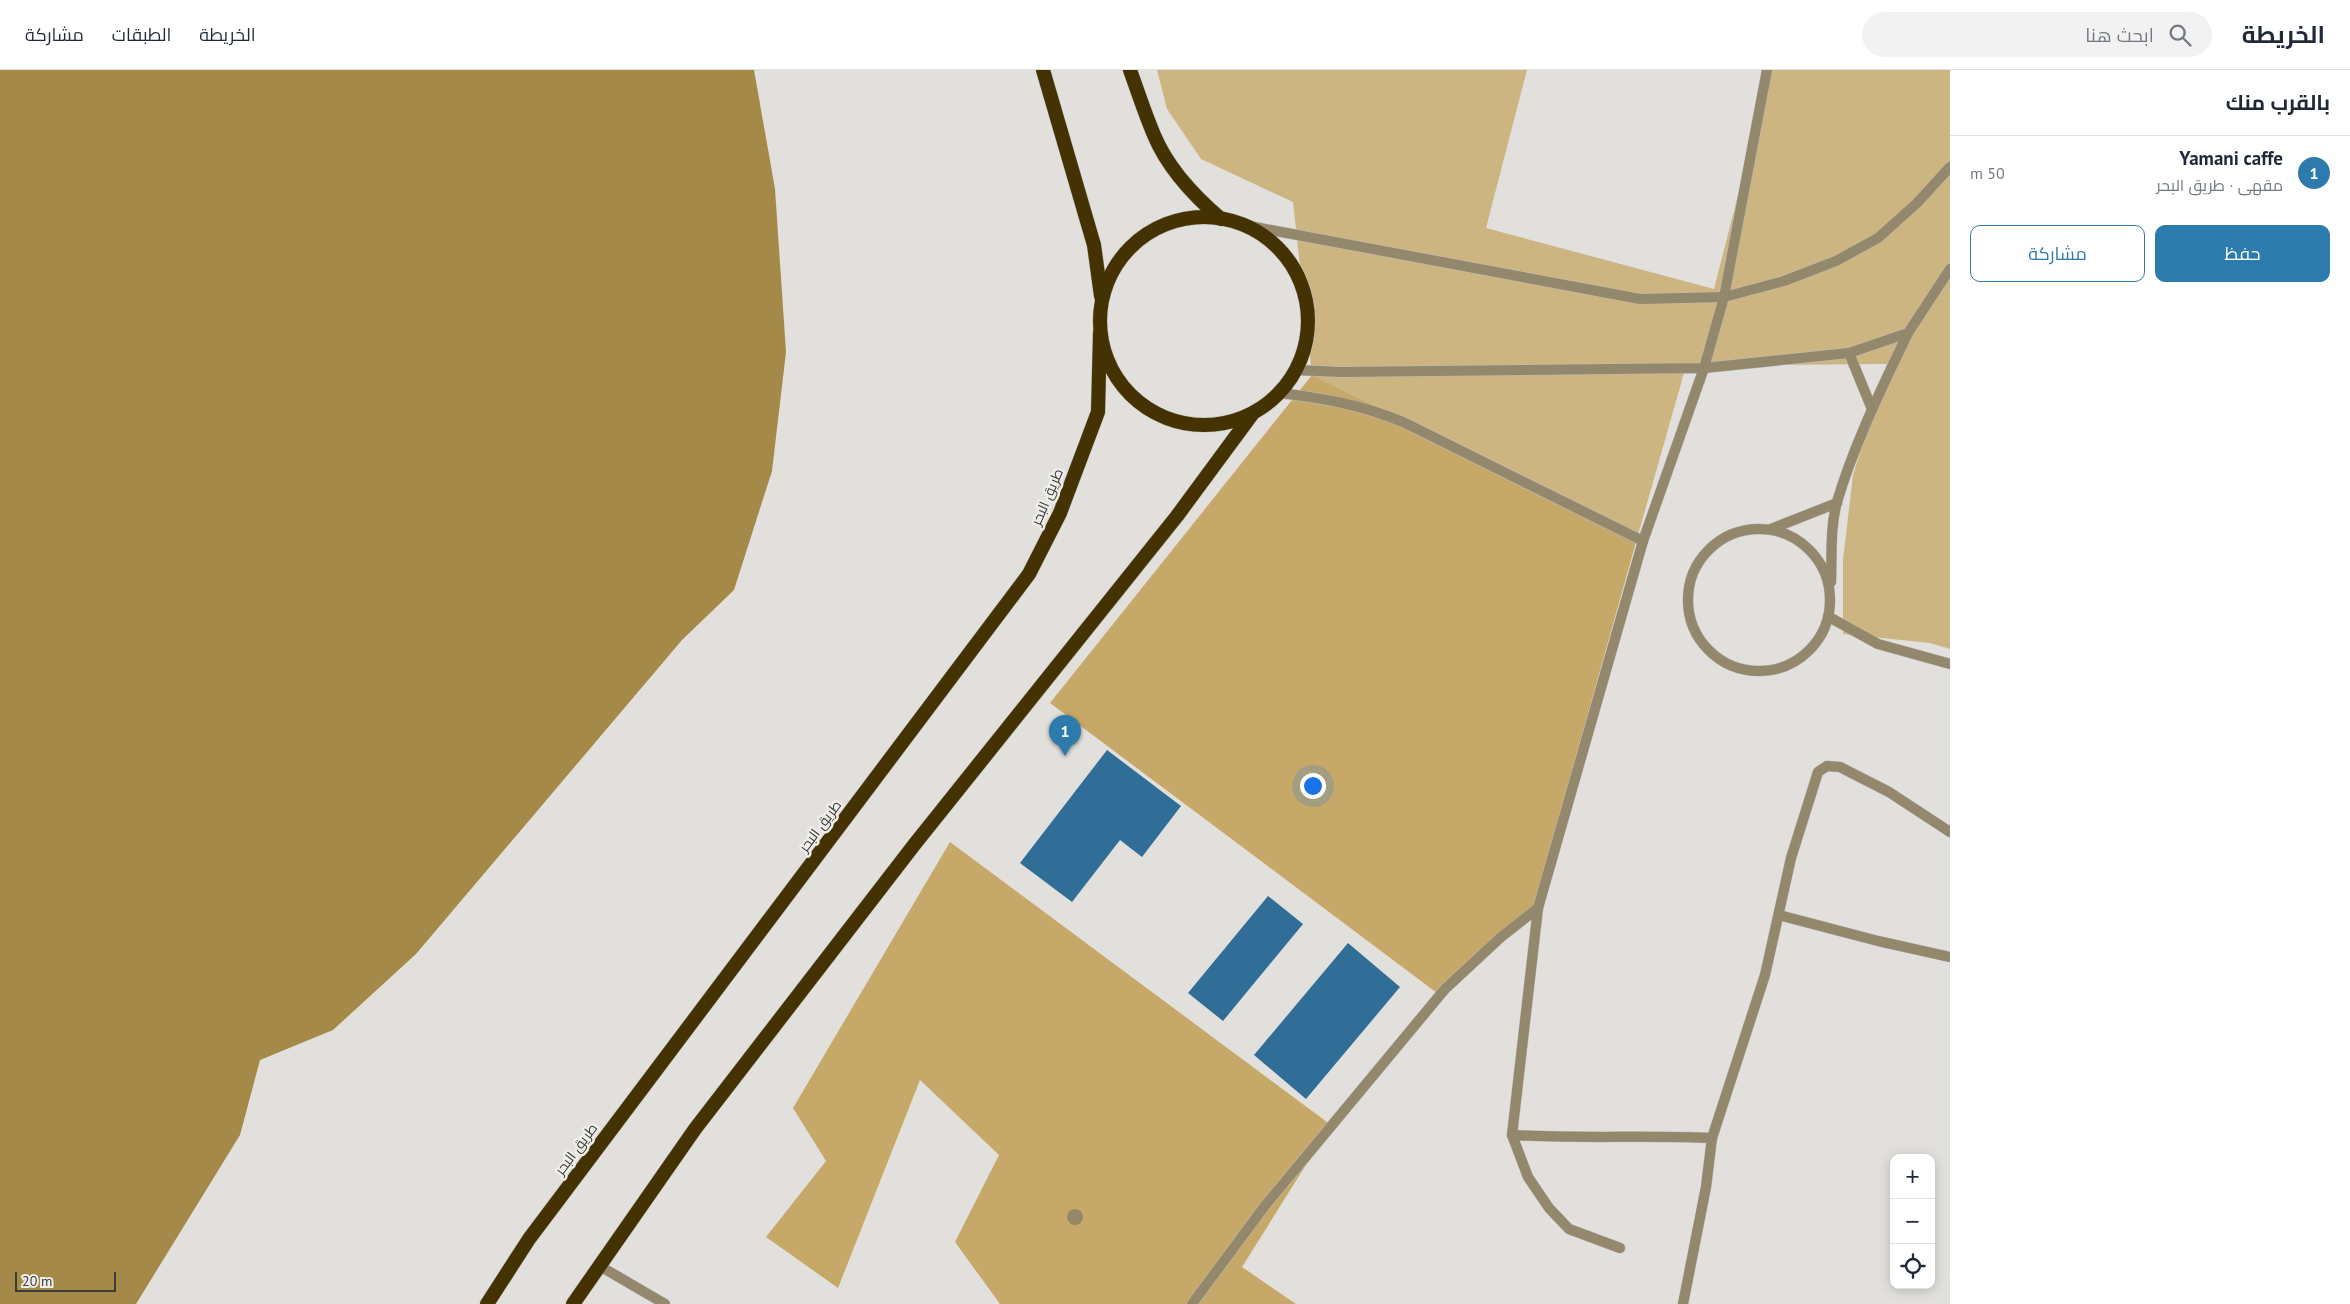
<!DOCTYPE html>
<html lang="ar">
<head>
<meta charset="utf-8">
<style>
	:root { --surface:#fff; --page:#f2f2f3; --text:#1f2937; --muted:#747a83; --line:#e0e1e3; --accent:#2d7bad }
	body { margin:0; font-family:"PT Sans",Cairo,sans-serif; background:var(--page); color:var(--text); direction:rtl }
	.controls { position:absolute; right:15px; bottom:15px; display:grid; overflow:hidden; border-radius:10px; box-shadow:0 2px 12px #0003 }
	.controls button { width:45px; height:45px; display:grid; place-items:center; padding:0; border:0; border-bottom:1px solid var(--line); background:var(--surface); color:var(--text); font:25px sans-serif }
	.scale { position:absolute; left:15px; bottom:12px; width:101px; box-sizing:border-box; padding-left:5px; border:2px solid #3b3b39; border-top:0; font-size:14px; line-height:18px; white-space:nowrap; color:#3b3b39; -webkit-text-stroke:4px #efede9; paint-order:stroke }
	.you { position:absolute; left:1312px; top:715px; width:18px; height:18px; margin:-12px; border:4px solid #fff; border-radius:50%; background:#1a73e8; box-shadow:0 0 0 8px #1a73e833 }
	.badge { display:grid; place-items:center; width:32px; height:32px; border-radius:50%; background:var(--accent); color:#fff; font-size:16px; font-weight:700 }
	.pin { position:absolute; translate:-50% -41px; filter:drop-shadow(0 1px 2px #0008) }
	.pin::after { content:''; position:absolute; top:26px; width:18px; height:15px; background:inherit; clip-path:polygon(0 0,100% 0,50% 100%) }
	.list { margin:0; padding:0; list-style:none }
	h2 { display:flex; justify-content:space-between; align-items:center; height:65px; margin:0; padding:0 20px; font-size:21px }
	h2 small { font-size:16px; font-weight:400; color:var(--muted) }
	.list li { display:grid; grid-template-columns:32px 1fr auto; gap:15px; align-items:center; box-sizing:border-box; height:75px; padding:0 20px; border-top:1px solid var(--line) }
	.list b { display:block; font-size:19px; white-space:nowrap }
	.list p { margin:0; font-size:16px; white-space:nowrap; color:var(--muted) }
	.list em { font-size:16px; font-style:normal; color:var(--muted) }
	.actions { display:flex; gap:10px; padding:15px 20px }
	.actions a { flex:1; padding:11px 0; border:1px solid var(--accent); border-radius:10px; text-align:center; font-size:18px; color:var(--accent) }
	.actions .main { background:var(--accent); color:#fff }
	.icon { flex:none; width:28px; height:28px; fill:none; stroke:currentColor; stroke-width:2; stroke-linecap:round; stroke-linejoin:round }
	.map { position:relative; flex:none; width:1950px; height:1234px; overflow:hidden; direction:ltr }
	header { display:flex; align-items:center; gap:30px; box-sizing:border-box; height:70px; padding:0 25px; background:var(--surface); border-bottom:1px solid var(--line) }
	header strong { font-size:24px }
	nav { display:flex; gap:28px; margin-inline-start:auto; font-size:18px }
	.search { width:350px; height:45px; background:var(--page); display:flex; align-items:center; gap:12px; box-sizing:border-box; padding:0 18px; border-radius:28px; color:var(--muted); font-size:19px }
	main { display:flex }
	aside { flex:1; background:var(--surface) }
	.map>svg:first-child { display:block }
</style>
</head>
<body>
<header>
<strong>الخريطة</strong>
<div class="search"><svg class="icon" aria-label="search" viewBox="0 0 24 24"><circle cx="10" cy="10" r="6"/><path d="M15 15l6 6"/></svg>ابحث هنا</div>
<nav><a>الخريطة</a><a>الطبقات</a><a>مشاركة</a></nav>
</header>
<main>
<aside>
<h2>بالقرب منك<small></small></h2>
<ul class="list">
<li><span class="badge">1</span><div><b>Yamani caffe</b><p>مقهى · طريق البحر</p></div><em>50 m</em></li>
</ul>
<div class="actions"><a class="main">حفظ</a><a>مشاركة</a></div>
</aside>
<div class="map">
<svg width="1950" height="1234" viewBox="0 0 1950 1234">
	<rect width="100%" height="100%" fill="#e2e0dc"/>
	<path fill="#ccb580" d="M1157,0H1527L1486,158L1714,219L1770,0H1950V579L1930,573L1843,564V490L1853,405L1887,294L1686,296L1638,465L1312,305L1293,132L1201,89L1167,39Z"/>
	<g fill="#c6a968">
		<path d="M1312,305L1638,465L1531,847L1437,923L1050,633Z"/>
		<path d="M950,772L1331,1055L1242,1197L1296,1234H1000L955,1172L999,1085L920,1010L838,1218L766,1167L826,1091L793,1038Z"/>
	</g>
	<path fill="#a58948" d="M0,0H754L775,119L786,282L772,401L734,520L682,570L416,884L333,960L260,990L240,1065L136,1234H0Z"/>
	<g fill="#316e97">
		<path d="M1107,680L1181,736L1142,787L1120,770L1072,832L1020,793Z"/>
		<path d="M1268,826L1303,854L1223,951L1188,923Z"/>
		<path d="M1348,873L1400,917L1306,1029L1254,985Z"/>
	</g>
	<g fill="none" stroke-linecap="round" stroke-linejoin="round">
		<defs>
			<g id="minor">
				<path d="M1849,283L1872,339"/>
				<path d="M1280,323C1327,329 1359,334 1403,352L1643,471"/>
				<circle cx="1759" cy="530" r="71"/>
				<path d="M1771,459L1837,433"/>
				<path d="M1831,512C1832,486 1830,457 1837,432C1854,374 1882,318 1908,263"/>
				<path d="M1829,547L1878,574L1950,594"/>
				<path d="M1779,845L1878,871L1950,887"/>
				<path d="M1512,1065C1579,1069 1645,1065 1712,1068L1706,1117L1683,1234"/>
				<path d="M1712,1068L1765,905L1791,788L1818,702L1827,696L1840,697L1889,722L1950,762"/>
				<path d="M1620,1178L1569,1159L1549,1138L1528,1107L1512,1065L1538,838L1643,471L1704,298L1724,227L1767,0"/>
				<path d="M598,1195L665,1234"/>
				<path d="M1192,1234L1264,1137L1445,919L1501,867L1538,838"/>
			</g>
			<g id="tertiary">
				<path d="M1244,155L1640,229L1724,227L1784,211L1836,191L1878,168L1917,133L1950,97"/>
				<path d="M1296,300L1341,302L1704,298L1849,283L1908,263L1950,199"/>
			</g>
			<g id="trunk">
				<path d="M1043,0L1094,175L1101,226"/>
				<path d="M1130,0C1138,22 1145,44 1154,65C1168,99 1194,126 1221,149"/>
				<circle cx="1204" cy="251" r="104"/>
				<path d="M487,1234L529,1169L1029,504L1060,443L1098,342L1100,263"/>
				<path d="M573,1234L695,1059L914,775L1177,446L1253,343"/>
			</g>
		</defs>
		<use href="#minor" stroke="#bdbcb8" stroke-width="11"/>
		<use href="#tertiary" stroke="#bdbcb8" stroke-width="11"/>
		<use href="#trunk" stroke="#bdbcb8" stroke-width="15"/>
		<use href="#minor" stroke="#93876c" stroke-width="10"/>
		<use href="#tertiary" stroke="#93876c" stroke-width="10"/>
		<use href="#trunk" stroke="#443202" stroke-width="14"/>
	</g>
	<circle fill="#948869" cx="1075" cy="1147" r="8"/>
	<g text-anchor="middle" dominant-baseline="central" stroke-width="5" stroke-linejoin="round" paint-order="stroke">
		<g font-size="14" fill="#3b3b39" stroke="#efede9">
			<text transform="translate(1047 427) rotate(-67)">طريق البحر</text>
			<text transform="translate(820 756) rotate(-53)">طريق البحر</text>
			<text transform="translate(576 1079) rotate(-53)">طريق البحر</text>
		</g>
	</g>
</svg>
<div class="controls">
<button>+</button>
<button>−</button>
<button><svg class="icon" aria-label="locate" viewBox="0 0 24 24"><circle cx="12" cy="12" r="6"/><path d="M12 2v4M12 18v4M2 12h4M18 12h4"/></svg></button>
</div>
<div class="scale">20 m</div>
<div class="you"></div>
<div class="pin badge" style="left:1065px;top:686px">1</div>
</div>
</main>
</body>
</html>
